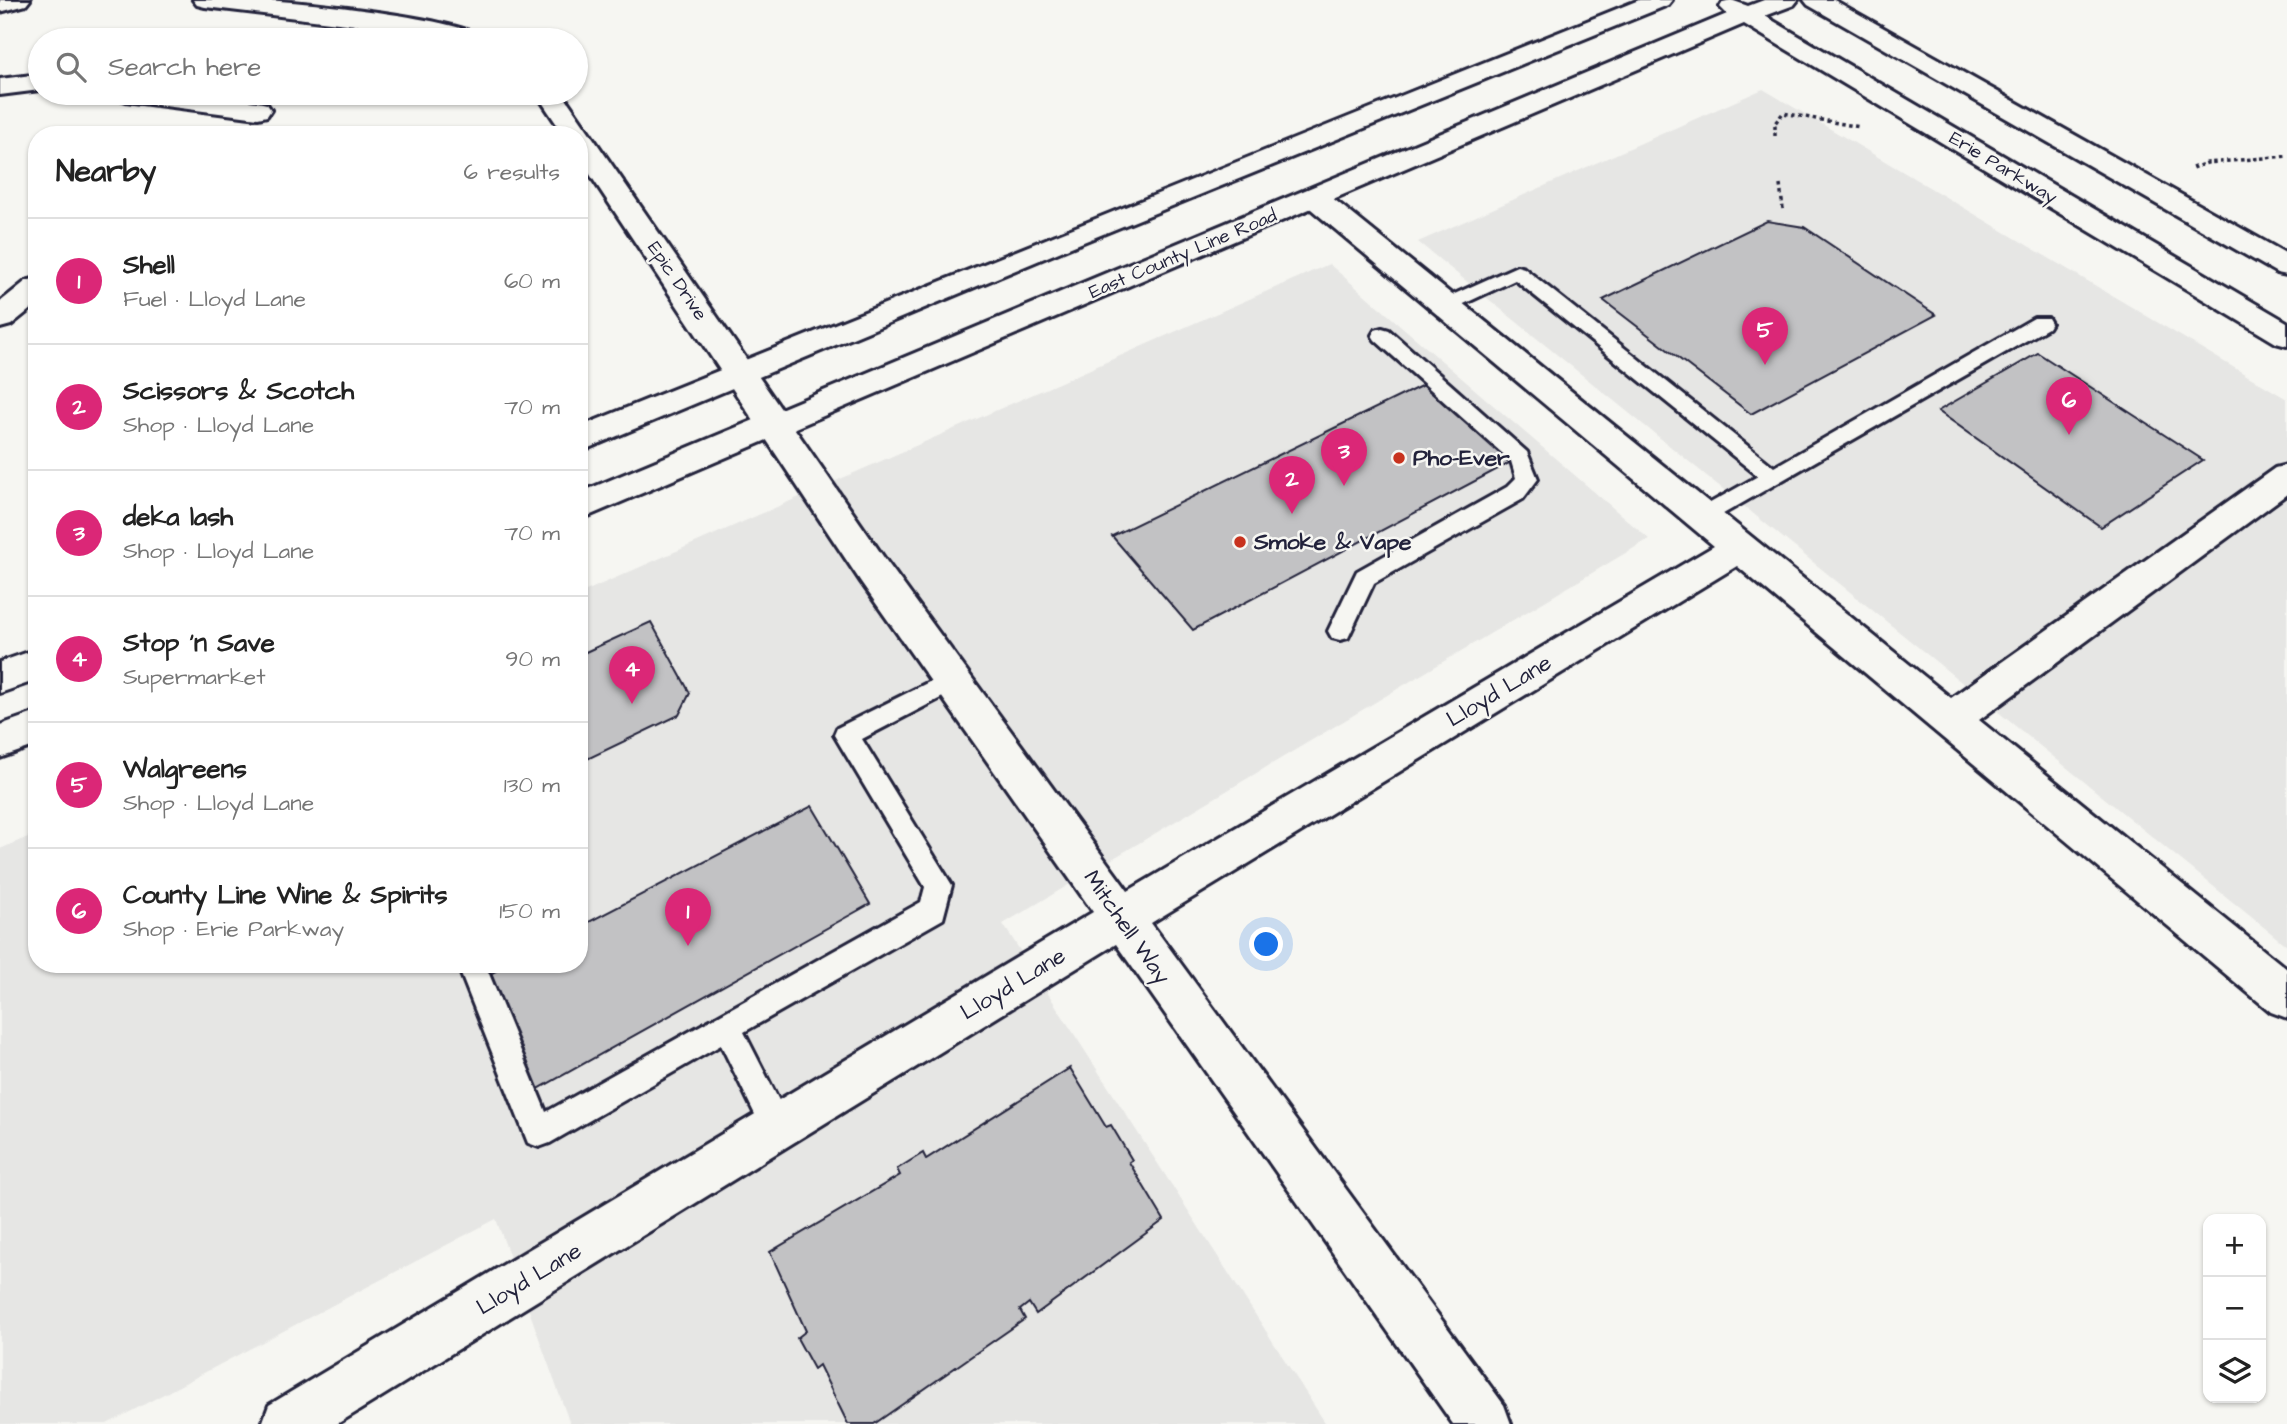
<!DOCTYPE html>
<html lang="en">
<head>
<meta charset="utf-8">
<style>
	:root { --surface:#fff; --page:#f2f2f2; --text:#222; --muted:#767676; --line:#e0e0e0; --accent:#db2777 }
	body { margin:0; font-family:"Architects Daughter",sans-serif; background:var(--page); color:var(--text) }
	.controls { position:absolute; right:21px; bottom:21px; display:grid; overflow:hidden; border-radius:14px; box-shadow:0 2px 5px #0004 }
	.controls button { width:63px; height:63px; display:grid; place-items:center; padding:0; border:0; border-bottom:2px solid var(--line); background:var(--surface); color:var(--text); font:35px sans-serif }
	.you { position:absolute; left:1267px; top:945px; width:24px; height:24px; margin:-18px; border:5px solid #fff; border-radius:50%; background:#1a73e8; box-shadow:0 0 0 10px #1a73e833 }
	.badge { display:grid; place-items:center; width:46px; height:46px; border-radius:50%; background:var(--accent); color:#fff; font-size:23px; font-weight:700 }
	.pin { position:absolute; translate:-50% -58px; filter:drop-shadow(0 2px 4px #0008) }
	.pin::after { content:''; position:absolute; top:37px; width:24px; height:21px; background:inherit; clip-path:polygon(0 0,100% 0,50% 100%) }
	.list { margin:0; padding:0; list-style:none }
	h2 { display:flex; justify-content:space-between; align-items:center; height:91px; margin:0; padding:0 28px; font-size:30px }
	h2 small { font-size:23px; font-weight:400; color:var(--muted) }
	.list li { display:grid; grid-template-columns:46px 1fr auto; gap:21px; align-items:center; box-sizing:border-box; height:126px; padding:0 28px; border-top:2px solid var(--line) }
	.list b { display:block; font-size:26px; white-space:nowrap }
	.list p { margin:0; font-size:23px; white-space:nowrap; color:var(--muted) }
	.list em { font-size:23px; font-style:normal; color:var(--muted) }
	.icon { flex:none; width:38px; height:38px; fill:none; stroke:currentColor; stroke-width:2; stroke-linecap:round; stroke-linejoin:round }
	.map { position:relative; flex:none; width:2287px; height:1424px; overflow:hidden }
	.search { position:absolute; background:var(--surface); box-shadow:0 2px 5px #0004; left:28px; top:28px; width:560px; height:77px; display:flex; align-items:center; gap:18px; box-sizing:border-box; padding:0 24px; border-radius:38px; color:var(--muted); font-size:26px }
	.panel { position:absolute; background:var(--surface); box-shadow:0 2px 5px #0004; left:28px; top:126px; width:560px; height:847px; border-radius:28px }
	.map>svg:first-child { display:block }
</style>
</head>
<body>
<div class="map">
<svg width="2287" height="1424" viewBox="0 0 2287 1424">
	<rect width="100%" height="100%" fill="#f6f6f2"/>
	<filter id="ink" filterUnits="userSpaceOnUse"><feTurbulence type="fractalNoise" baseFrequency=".0143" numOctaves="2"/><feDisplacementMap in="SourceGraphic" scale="14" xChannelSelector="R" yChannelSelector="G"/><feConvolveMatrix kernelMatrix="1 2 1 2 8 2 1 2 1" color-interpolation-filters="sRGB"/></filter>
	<g filter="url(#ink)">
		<g fill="#e6e6e4">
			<path d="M1763,89L2287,399V946L1418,242Z"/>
			<path d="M1329,264L1649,539L1003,924L1326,1424H570L496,1219L107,1424H0V849L37,833V964H579V594Z"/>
		</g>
		<g fill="#c2c2c4" stroke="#22223b" stroke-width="2">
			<path d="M1767,221L1804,227L1936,315L1751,414L1603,300Z"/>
			<path d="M2038,353L2203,460L2101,527L1938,411Z"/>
			<path d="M1423,385L1511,462L1193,630L1112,536Z"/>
			<path d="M651,622L690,693L679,715L579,763V655Z"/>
			<path d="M812,806L870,904L531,1093L484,977L509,964H579V927Z"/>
			<path d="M1070,1068L1106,1127L1111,1125L1132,1160L1129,1162L1164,1220L1036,1314L1029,1303L1020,1310L1025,1319L874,1424H848L819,1365L814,1369L797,1338L806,1331L770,1252L900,1175L897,1169L923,1153L926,1159Z"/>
		</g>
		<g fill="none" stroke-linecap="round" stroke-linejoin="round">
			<defs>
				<g id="lane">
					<path d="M1517,266L1524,268L1774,467L2034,318H2048L2051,323L2048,328L1704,525L1696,523L1693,517L1696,511L1758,476L1515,280L1453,309H1439L1436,305L1439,301Z"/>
					<path d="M1382,328L1389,330L1527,452L1538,479L1523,499L1374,583L1348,638L1340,640L1332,638L1328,631L1357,571L1507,487L1516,478L1511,461L1375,340L1372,335L1375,330Z"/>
					<path d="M951,671L960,674L963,681L960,688L862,739L952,885L943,919L744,1032L793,1128L789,1139L778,1143L767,1139L721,1045L550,1143L539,1147L528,1143L457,964H485L546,1112L921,902L925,887L834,735L837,728Z"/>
				</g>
				<g id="street">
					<path d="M0,0H30L26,5L0,12Z"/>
					<path d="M193,0C216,0 240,0 264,0C296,1 471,19 485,40H452L422,33L205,7L197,5Z"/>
					<path d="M40,74V90L0,95V79Z"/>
					<path d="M113,93H185L258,102L267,104L271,110L267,116L258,118L126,101L117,98Z"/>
					<path d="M536,93H562L887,562L1128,891L1714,546L1305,204L1301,198L1305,192L1315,190L1325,192L1951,698L2275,468L2287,465V494L1979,720L2287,969V1018L2271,1012L1737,566L1151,923L1504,1405L1511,1424H1453L1116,944L337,1424H262L269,1405L1093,912L861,582L579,158V135H564Z"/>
					<path d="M37,278V304L11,325L0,328V302L26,281Z"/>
				</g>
				<g id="secondary">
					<path d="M1639,0H1672L1668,5L1071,247L579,452V427Z"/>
					<path d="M1731,0L1748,6L1764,0H1798L1794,5L1765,16L2287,322V346L2276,343L1744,24L579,520V493L1727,14L1720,7L1723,2Z"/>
					<path d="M1804,0H1834L2287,254V275L2277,273L1808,5Z"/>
					<path d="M37,649V680L0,693V662Z"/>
					<path d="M37,712V745L0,758V725Z"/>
				</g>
			</defs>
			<use href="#lane" stroke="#22223b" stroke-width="6"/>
			<use href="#street" stroke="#22223b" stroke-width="6"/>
			<use href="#secondary" stroke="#22223b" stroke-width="6"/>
			<g stroke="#22223b" stroke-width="3.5" stroke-dasharray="3.5 3.5" stroke-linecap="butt">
				<path d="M1775,136V123L1783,113L1860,127"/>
				<path d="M2192,168L2207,163L2287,156"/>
				<path d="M1780,185L1783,209"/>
			</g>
			<use href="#lane" fill="#f6f6f2" fill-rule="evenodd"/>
			<use href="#street" fill="#f6f6f2" fill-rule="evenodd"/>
			<use href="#secondary" fill="#f6f6f2" fill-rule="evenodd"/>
		</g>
	</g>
	<g fill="#c8321e" stroke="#f6f6f2" stroke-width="2.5">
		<circle cx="1399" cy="458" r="7"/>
		<circle cx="1240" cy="542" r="7"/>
	</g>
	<g text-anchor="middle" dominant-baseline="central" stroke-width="5" stroke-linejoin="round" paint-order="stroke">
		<g font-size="19" fill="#22223b" stroke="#f6f6f2">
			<text transform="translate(2003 168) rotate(31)">Erie Parkway</text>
			<text transform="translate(1183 254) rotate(-23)">East County Line Road</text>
			<text transform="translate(677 281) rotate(56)">Epic Drive</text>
		</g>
		<g font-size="23" font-weight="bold" fill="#22223b" stroke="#f6f6f2" text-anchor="start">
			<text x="1413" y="458">Pho-Ever</text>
			<text x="1254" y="542">Smoke &amp; Vape</text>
		</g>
		<g font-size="23" fill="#22223b" stroke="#f6f6f2">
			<text transform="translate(1499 691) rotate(-31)">Lloyd Lane</text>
			<text transform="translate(1127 927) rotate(55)">Mitchell Way</text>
			<text transform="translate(1013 984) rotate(-31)">Lloyd Lane</text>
			<text transform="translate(529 1279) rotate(-31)">Lloyd Lane</text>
		</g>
	</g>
</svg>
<div class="controls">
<button>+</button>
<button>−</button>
<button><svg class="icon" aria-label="layers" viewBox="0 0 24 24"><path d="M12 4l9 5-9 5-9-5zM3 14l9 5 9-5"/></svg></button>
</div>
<div class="you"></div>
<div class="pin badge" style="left:688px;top:946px">1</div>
<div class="pin badge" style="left:1292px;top:514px">2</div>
<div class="pin badge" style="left:1344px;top:486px">3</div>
<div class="pin badge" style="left:632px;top:704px">4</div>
<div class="pin badge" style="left:1765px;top:365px">5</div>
<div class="pin badge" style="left:2069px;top:435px">6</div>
<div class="search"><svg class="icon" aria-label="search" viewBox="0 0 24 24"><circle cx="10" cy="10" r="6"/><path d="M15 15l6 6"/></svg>Search here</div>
<section class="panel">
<h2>Nearby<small>6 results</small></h2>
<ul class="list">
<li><span class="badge">1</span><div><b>Shell</b><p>Fuel · Lloyd Lane</p></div><em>60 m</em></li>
<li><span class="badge">2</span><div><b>Scissors &amp; Scotch</b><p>Shop · Lloyd Lane</p></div><em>70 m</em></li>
<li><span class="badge">3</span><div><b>deka lash</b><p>Shop · Lloyd Lane</p></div><em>70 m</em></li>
<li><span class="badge">4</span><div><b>Stop 'n Save</b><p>Supermarket</p></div><em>90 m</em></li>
<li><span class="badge">5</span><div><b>Walgreens</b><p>Shop · Lloyd Lane</p></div><em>130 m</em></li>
<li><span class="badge">6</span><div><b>County Line Wine &amp; Spirits</b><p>Shop · Erie Parkway</p></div><em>150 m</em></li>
</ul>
</section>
</div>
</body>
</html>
